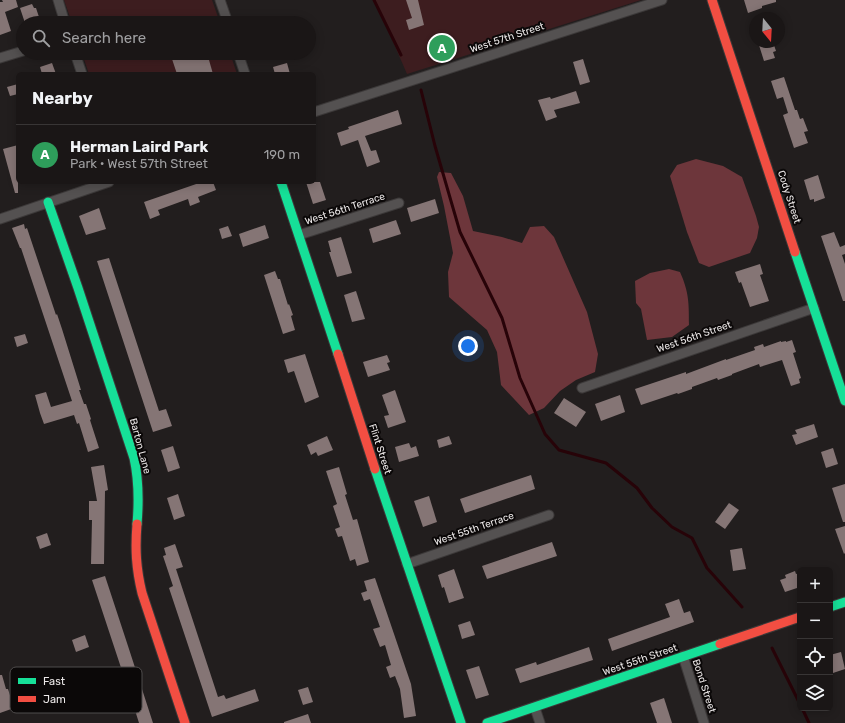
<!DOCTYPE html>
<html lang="en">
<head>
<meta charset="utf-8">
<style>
	:root { --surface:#1a1616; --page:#272323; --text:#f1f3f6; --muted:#9f9fa1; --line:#383535; --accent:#a6a2a2 }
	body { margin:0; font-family:Rubik,sans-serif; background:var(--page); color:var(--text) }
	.controls { position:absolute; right:12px; bottom:12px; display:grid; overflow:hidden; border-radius:6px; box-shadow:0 2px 10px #0003 }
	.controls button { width:36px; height:36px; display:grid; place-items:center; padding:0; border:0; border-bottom:1px solid var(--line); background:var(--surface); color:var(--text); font:20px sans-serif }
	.compass { position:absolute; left:749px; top:12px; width:36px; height:36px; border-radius:50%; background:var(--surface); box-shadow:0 2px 10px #0003; rotate:162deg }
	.you { position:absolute; left:468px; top:346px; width:14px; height:14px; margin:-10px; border:3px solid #fff; border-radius:50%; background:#1a73e8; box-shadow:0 0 0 6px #1a73e833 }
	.badge { display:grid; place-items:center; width:26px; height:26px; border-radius:50%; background:var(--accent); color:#fff; font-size:13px; font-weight:700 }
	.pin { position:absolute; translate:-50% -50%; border:2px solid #fff; box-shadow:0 1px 4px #0006 }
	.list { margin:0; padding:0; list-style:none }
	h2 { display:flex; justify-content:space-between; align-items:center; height:52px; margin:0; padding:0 16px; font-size:17px }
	h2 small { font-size:13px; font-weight:400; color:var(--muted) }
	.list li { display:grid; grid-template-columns:26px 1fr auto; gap:12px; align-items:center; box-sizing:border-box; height:60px; padding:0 16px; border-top:1px solid var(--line) }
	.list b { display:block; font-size:15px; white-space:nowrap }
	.list p { margin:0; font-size:13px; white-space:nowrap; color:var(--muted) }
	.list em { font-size:13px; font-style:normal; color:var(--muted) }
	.icon { flex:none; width:22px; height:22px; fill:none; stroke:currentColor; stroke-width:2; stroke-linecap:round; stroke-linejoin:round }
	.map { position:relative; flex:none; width:845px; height:723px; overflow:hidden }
	.search { position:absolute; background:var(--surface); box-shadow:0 2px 10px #0003; left:16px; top:16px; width:300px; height:44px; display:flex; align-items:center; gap:10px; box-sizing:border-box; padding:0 14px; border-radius:22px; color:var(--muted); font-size:15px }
	.panel { position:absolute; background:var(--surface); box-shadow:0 2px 10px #0003; left:16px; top:72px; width:300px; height:112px; border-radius:6px }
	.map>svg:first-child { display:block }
</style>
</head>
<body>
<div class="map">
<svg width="845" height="723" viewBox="0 0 845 723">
	<rect width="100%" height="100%" fill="#221e1e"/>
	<g fill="#3d1d1f">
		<path d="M64,0H212L220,23H72Z"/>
		<path d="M375,0H641L407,74Z"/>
		<path d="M82,53H230L237,74H89Z"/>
	</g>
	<g fill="#6d363b">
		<path d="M696,159L723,166L742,177L756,216L759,227L757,238L750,253L709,267L699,263L687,232L670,176L677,165Z"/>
		<path d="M439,172L451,173L463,196L473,231L502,237L522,243L530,227L544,226L554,237L587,312L598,354L595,372L576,380L560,391L544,408L529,415L501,385L497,352L487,330L449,297L448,272L453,253L444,206L437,177Z"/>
		<path d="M669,269L680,272C689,292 689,303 689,325L672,337L647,340L641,309L636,303L635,281L650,273Z"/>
	</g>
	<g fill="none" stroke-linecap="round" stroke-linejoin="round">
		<g stroke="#270308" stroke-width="3">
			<path d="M374,0L401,55"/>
			<path d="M421,90L435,146L460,232L502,318L520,378L545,434L559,450L606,463L637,488L652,508L672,527L692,538L707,568L742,607"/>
			<path d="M772,648L800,704"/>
			<path d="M802,708L809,723"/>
		</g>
	</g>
	<g fill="#857575">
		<path d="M2,0H16L18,7L5,12L11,31L0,35V2H3Z"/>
		<path d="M406,0H418L424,25L409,30L406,20L412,18Z"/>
		<path d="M744,0H776V2L762,6V8L748,13Z"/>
		<path d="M32,4L34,8H36L41,23H25L20,8Z"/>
		<path d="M758,42H773L776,51L773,52L775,58L764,61Z"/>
		<path d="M170,53H207L213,74H177Z"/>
		<path d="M583,59L590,82L580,85L573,62Z"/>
		<path d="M52,63L56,74H42L40,67Z"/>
		<path d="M287,63L290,74H275L273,67Z"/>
		<path d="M784,77L795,110H797L800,119L803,118L808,131L804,132L808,143L794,148L783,115L788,113L783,97L777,99L771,81Z"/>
		<path d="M18,84V94L10,96L7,87Z"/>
		<path d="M576,91L580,103L554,110L557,117L546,121L538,100L550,97L551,99Z"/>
		<path d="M398,110L402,124L365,136L371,151L376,150L380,162L367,167L358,140L341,146L337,133L349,129L348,127Z"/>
		<path d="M18,145V193H15L3,149Z"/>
		<path d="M818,175L825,198L814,202V199L810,200L804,180Z"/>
		<path d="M202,182H213L216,190L198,197L200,202L190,206L188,199L158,210L160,215L150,219L144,202Z"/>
		<path d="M306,182H320L326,200L313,204Z"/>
		<path d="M435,199L439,213L411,222L407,208Z"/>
		<path d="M99,208L106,229L86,235L79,216Z"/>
		<path d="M396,220L401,234L373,243L369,229Z"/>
		<path d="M24,224L25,229L27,228L56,315L57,314L62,329L81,390H79L84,404H86L91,419L90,420L99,448L88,452L79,423L77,424L74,415L44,424L40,413L35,395L46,392L51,407L72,401L21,248H20L12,228Z"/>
		<path d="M265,225L269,238L243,247L239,234Z"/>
		<path d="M228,226L232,236L222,239L219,229Z"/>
		<path d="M834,232L840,247L845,245V254L842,255L845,264V301H843L821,236Z"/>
		<path d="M341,237L352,273L337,277L329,252H331L328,241Z"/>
		<path d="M109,258L159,411L166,409L172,426L153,432L97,261Z"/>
		<path d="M760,264L763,274L760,275L769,301L750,307L741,282L739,283L735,272Z"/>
		<path d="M275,271L278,279H280L288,305L289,304L293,315L291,316L295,330L283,334L264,275Z"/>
		<path d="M356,291L365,319L352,322L344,295Z"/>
		<path d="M25,334L28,343L17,347L14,337Z"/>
		<path d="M792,340L796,352L793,353L801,378L799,379L800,383L791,386L782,360L760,367L759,364L732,374V375L718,380L717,378L692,387V389L678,394L677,393L641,405L635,389L686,372V374L726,359V360L755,350L754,347L763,344L764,347L781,341V342L786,341V342Z"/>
		<path d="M305,354L319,397L305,403L294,371L288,373L284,360Z"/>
		<path d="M387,355L390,362L387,363L390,370L368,377L363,362Z"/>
		<path d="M395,390L406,422L388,428L384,416L389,415L382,395Z"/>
		<path d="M620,395L625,412L601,421L595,404Z"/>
		<path d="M564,398L586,412L576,427L554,413Z"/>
		<path d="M814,424L818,437L796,445L792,435L797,434L795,430Z"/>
		<path d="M327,436L333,450L318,456L316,452L311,455L307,445Z"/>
		<path d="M449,436L452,444L439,448L437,440Z"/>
		<path d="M409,443L411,448L416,446L419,456L399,462L395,447Z"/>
		<path d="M173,446L180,468L168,472L161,450Z"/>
		<path d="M833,448L838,464L826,468L821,452Z"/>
		<path d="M104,465L108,490L105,491L104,564H91L92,520H89V501H97L91,467Z"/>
		<path d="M339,467L347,494L345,495L353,520L357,519L369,562L357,566L355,559L350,561L342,536L338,537L335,529L340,527L333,506L337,504L326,471Z"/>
		<path d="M531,475L535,489L465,513L460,499Z"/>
		<path d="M845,484V522H843L832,488Z"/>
		<path d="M178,494L185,516L174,520L167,498Z"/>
		<path d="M429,496L437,522L423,527L414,501Z"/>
		<path d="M729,503L739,510L725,529L715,522Z"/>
		<path d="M845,526V553L844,554L835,529Z"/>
		<path d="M47,533L51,545L40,549L36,537Z"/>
		<path d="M552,542L557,556L487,579L482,566Z"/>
		<path d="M175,544L183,567L176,569L218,697L224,695L226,699L255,689L259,701L212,717L169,588L173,586L163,556L166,555L164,548Z"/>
		<path d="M742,548L746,569L733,571L730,550Z"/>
		<path d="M454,569L464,598L449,603L444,587L442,588L438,575Z"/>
		<path d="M795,571L796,574L800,573V587L785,592L780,580L786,578L785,575Z"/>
		<path d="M105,576L128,646L153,723H139L134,707L92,580Z"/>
		<path d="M375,578L411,684L416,716L404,718L400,689L395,676L390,678L386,667L391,665L385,645L380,647L373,629L380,627L370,599L364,601L361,593L367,591L364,581Z"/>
		<path d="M679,599L684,613L690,611L694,622L612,651L608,639L670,617L665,604Z"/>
		<path d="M470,621L475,635L462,639L458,625Z"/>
		<path d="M85,635L89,647L76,652L72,640Z"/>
		<path d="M589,647L593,660L520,683L515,669L536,662L537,665Z"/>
		<path d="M841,652L845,669L830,674V655Z"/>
		<path d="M479,666L489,695L476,699L466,670Z"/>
		<path d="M0,675H2L6,689H8L14,708L0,713Z"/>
		<path d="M308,687L313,702L303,705L298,690Z"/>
		<path d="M664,698L672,723H657L650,703Z"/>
		<path d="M308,714L311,723H284V722Z"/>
	</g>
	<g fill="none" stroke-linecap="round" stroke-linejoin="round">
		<defs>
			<g id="street">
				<path d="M58,0L65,23"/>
				<path d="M220,0L228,23"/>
				<path d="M75,53L82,74"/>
				<path d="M238,53L245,74"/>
				<path d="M0,58L23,51"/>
				<path d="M314,112L662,0"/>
				<path d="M0,219L109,182"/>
				<path d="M299,235L399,203"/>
				<path d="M582,388L814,308"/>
				<path d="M407,564L549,515"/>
				<path d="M683,656L704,723"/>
				<path d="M535,708L540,723"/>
			</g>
			<g id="fast">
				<path d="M281,182L338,354"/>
				<path d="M48,202L78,288L134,458C139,481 139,501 137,524"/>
				<path d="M795,252L845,401"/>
				<path d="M375,469L461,723"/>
				<path d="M830,607L845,602"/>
				<path d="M487,723L720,644"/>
			</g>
			<g id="jam">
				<path d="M712,0L795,252"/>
				<path d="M338,354L375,469"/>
				<path d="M137,524C135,549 136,568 142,593L185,723"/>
				<path d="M720,644L800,617"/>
			</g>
		</defs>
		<use href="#street" stroke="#3c3939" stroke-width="11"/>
		<use href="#fast" stroke="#3c3939" stroke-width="11"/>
		<use href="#jam" stroke="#3c3939" stroke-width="11"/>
		<use href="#street" stroke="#545151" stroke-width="9"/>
		<use href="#fast" stroke="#16e098" stroke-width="9"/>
		<use href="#jam" stroke="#f24e42" stroke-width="9"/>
	</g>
	<g text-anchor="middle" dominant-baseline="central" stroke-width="4" stroke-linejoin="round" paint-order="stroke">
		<g font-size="10" fill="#ede9e9" stroke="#0b0808">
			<text transform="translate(507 38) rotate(-18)">West 57th Street</text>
			<text transform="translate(789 197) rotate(72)">Cody Street</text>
			<text transform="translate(345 209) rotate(-18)">West 56th Terrace</text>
			<text transform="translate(694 337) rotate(-19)">West 56th Street</text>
			<text transform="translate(140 446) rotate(75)">Barton Lane</text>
			<text transform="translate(380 449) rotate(72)">Flint Street</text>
			<text transform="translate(474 529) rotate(-19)">West 55th Terrace</text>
			<text transform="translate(640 660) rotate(-19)">West 55th Street</text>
			<text transform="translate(704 686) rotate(72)">Bond Street</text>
		</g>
	</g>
	<rect x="10" y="667" width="132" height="46" rx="6" fill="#0b0808" stroke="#4f4c4c" stroke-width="1"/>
	<rect x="18" y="678" width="18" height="6" fill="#16e098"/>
	<rect x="18" y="696" width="18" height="6" fill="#f24e42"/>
	<g font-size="11" fill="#ede9e9">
		<text x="43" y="685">Fast</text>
		<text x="43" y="703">Jam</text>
	</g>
</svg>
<div class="controls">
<button>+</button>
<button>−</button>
<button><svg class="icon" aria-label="locate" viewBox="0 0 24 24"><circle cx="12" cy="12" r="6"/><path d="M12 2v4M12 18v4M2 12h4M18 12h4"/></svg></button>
<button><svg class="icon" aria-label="layers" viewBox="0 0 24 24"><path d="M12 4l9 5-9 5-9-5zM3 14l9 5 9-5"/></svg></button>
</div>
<svg class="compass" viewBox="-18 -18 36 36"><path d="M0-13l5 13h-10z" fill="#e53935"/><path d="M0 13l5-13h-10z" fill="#9f9fa1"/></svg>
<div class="you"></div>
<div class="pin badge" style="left:442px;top:48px;background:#2e9e5b">A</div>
<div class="search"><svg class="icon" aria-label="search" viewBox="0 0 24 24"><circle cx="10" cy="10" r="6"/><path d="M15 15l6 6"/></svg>Search here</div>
<section class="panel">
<h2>Nearby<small></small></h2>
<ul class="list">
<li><span class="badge" style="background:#2e9e5b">A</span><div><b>Herman Laird Park</b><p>Park · West 57th Street</p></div><em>190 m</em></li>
</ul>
</section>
</div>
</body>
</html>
